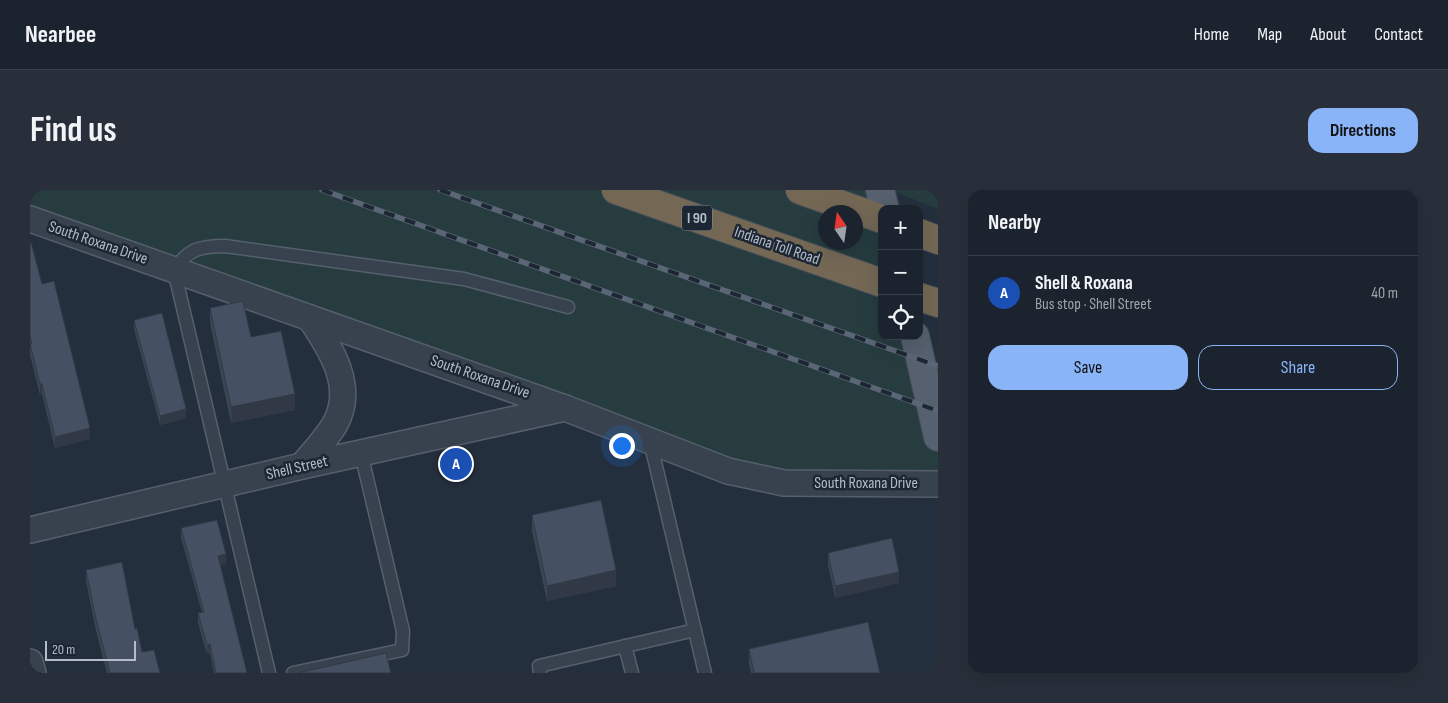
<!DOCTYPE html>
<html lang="en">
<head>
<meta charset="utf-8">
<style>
	:root { --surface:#1b232e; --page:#282f3a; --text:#f1f3f6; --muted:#a0a4aa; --line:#39404a; --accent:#8ab4f8 }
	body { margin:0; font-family:"Sofia Sans Condensed",sans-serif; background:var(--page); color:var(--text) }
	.controls { position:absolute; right:15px; top:15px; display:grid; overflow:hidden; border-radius:10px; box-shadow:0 5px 20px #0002 }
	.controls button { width:45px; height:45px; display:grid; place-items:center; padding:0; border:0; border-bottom:1px solid var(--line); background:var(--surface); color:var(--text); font:25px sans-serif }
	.compass { position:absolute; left:788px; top:15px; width:45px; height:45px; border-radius:50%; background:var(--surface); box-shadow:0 5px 20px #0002; rotate:347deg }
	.scale { position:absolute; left:15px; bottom:12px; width:91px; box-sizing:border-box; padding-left:5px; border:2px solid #b4bcc9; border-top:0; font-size:14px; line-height:18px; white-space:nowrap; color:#b4bcc9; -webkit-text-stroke:4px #1d2633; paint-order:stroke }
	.you { position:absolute; left:591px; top:255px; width:18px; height:18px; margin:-12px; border:4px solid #fff; border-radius:50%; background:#1a73e8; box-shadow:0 0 0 8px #1a73e833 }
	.badge { display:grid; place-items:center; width:32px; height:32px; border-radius:50%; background:var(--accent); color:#fff; font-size:16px; font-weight:700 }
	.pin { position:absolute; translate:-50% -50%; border:2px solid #fff; box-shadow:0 1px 5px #0006 }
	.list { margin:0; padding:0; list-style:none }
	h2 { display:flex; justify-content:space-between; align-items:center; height:65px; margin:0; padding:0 20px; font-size:21px }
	h2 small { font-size:16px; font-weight:400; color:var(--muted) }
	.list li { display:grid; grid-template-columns:32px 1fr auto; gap:15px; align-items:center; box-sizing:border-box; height:75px; padding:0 20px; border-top:1px solid var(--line) }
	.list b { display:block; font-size:19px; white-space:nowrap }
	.list p { margin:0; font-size:16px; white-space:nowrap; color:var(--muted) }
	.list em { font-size:16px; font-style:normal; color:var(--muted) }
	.actions { display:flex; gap:10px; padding:15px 20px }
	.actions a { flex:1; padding:11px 0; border:1px solid var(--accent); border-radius:15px; text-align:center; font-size:18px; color:var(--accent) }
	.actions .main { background:var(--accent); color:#111 }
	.icon { flex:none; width:28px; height:28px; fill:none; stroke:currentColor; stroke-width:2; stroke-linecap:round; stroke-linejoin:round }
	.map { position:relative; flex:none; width:908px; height:483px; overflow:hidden; border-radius:15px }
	header { display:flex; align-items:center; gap:30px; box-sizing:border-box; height:70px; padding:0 25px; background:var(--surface); border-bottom:1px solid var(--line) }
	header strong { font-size:24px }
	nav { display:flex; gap:28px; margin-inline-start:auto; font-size:18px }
	.intro { display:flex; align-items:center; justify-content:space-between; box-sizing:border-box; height:120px; padding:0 30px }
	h1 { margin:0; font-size:35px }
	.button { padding:12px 22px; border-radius:15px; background:var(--accent); color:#111; font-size:18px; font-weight:700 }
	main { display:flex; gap:30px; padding:0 30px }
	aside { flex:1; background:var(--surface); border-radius:15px; box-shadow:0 5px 20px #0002 }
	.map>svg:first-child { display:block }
</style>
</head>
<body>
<header>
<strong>Nearbee</strong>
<nav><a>Home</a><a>Map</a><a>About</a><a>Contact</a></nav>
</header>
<div class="intro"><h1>Find us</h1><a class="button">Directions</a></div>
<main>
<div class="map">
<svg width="908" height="483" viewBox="0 0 908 483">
	<rect width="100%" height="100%" fill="#242f3e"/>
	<g fill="#263c3f" fill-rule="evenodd">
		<path d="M0,0H850L852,146H885L908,247V294L754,293L0,29ZM796,22H826V52H796Z"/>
		<path d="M860,0H908V19Z"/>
	</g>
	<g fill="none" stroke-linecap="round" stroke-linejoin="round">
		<defs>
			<g id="service">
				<path d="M620,251L675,483"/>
				<path d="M595,456L602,483"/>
				<path d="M239,483L144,80C158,59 170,56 195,56L434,89L538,117"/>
				<path d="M263,483L372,460L373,441L331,263"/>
				<path d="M510,483L509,476L665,440"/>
			</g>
			<g id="minor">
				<path d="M0,29L535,218L698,281L754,293L908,294"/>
				<path d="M272,276C283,263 296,249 305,234C326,196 300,158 280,128"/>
				<path d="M0,340L272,276L535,218"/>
				<path d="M0,472L3,483"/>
			</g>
			<g id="primary">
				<path d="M850,0L855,19"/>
				<path d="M885,146L908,247"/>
			</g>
			<g id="motorway">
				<path d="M586,0L852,93"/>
				<path d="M770,0L852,29"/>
				<path d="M889,43L908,50"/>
				<path d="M889,107L908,113"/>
			</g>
		</defs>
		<use href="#service" stroke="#565f6c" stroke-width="15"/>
		<use href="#minor" stroke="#565f6c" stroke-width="28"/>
		<use href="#primary" stroke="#414a57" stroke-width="30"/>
		<use href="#motorway" stroke="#434c59" stroke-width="30"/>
		<use href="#service" stroke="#38414e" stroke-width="12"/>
		<use href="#minor" stroke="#38414e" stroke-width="25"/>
		<use href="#primary" stroke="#56606e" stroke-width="28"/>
		<use href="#motorway" stroke="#746855" stroke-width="28"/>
		<defs>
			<g id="rail">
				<path d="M292,0L908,221"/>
				<path d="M410,0L908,176"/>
			</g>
		</defs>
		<use href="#rail" stroke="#5a6575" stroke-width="5.5"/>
		<use href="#rail" stroke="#1d2633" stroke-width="4" stroke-dasharray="11" stroke-linecap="butt"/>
	</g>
	<g fill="#3b4654">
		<path d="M0,52L12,94L60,249L25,258L12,204L10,205L0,165Z"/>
		<path d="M180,118L221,147L265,220L201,233L180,133Z"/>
		<path d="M104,130L156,228L130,235L104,139Z"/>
		<path d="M502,325L586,396L517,411L502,341Z"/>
		<path d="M151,338L196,374L190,375L217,483H184L180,463L177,464L168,433V423L172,422L151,348Z"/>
		<path d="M798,363L869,393L805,408L798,375Z"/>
		<path d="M56,380L105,439L112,462L130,483H77L66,441L56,391Z"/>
		<path d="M719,459L850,483H721L719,474Z"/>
	</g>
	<g fill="#303945">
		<path d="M10,194H12V204L10,205Z"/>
		<path d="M265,204V220L201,233V217Z"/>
		<path d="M156,219V228L130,235V226Z"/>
		<path d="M60,238V249L25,258V247Z"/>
		<path d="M196,364V374L188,375V366Z"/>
		<path d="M586,380V396L517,411V396Z"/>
		<path d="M869,382V393L805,408V396Z"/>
		<path d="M180,454V463L177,464V455Z"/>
	</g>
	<g fill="#455162" stroke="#303945">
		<path d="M0,52H1L12,94L24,91L60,238L25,247L12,194H10L0,154H2L0,145Z"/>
		<path d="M213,111L221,147L251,141L265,204L201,217L180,118Z"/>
		<path d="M132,123L156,219L130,226L104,130Z"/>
		<path d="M571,310L586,380L517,396L502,325Z"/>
		<path d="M187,330L196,364L188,366L217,483H186L180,454L177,455L168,423L174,422L151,338Z"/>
		<path d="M862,348L869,382L805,396L798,363Z"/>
		<path d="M92,372L105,439L107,438L112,462L124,460L130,483H80L66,429L56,380Z"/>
		<path d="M838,432L850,483H724L719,459Z"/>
		<path d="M356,463L361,483H268Z"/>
	</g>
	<g text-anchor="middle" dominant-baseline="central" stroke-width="5" stroke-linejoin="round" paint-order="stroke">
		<rect fill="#1d2633" stroke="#878f9c" stroke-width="1" x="652" y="15.5" width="30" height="25" rx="4"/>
		<g font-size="15" font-weight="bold" fill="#b4bcc9">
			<text x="667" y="28">I 90</text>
		</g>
		<g font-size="16" fill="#b4bcc9" stroke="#1d2633">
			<text transform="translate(68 53) rotate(19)">South Roxana Drive</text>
			<text transform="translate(747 56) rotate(19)">Indiana Toll Road</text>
			<text transform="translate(450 187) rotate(19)">South Roxana Drive</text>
			<text transform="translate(267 278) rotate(-13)">Shell Street</text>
			<text x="836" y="293">South Roxana Drive</text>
		</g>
	</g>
</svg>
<div class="controls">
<button>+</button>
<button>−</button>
<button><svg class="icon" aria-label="locate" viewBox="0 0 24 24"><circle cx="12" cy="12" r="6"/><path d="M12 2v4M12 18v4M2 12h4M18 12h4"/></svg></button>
</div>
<svg class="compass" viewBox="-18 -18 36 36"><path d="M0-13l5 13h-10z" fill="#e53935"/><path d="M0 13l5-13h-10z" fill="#a0a4aa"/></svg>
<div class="scale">20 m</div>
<div class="you"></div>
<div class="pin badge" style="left:426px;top:274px;background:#1a4fb4">A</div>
</div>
<aside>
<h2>Nearby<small></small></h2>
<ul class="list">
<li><span class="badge" style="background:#1a4fb4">A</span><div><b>Shell &amp; Roxana</b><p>Bus stop · Shell Street</p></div><em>40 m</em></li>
</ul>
<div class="actions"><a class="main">Save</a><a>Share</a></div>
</aside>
</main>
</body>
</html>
